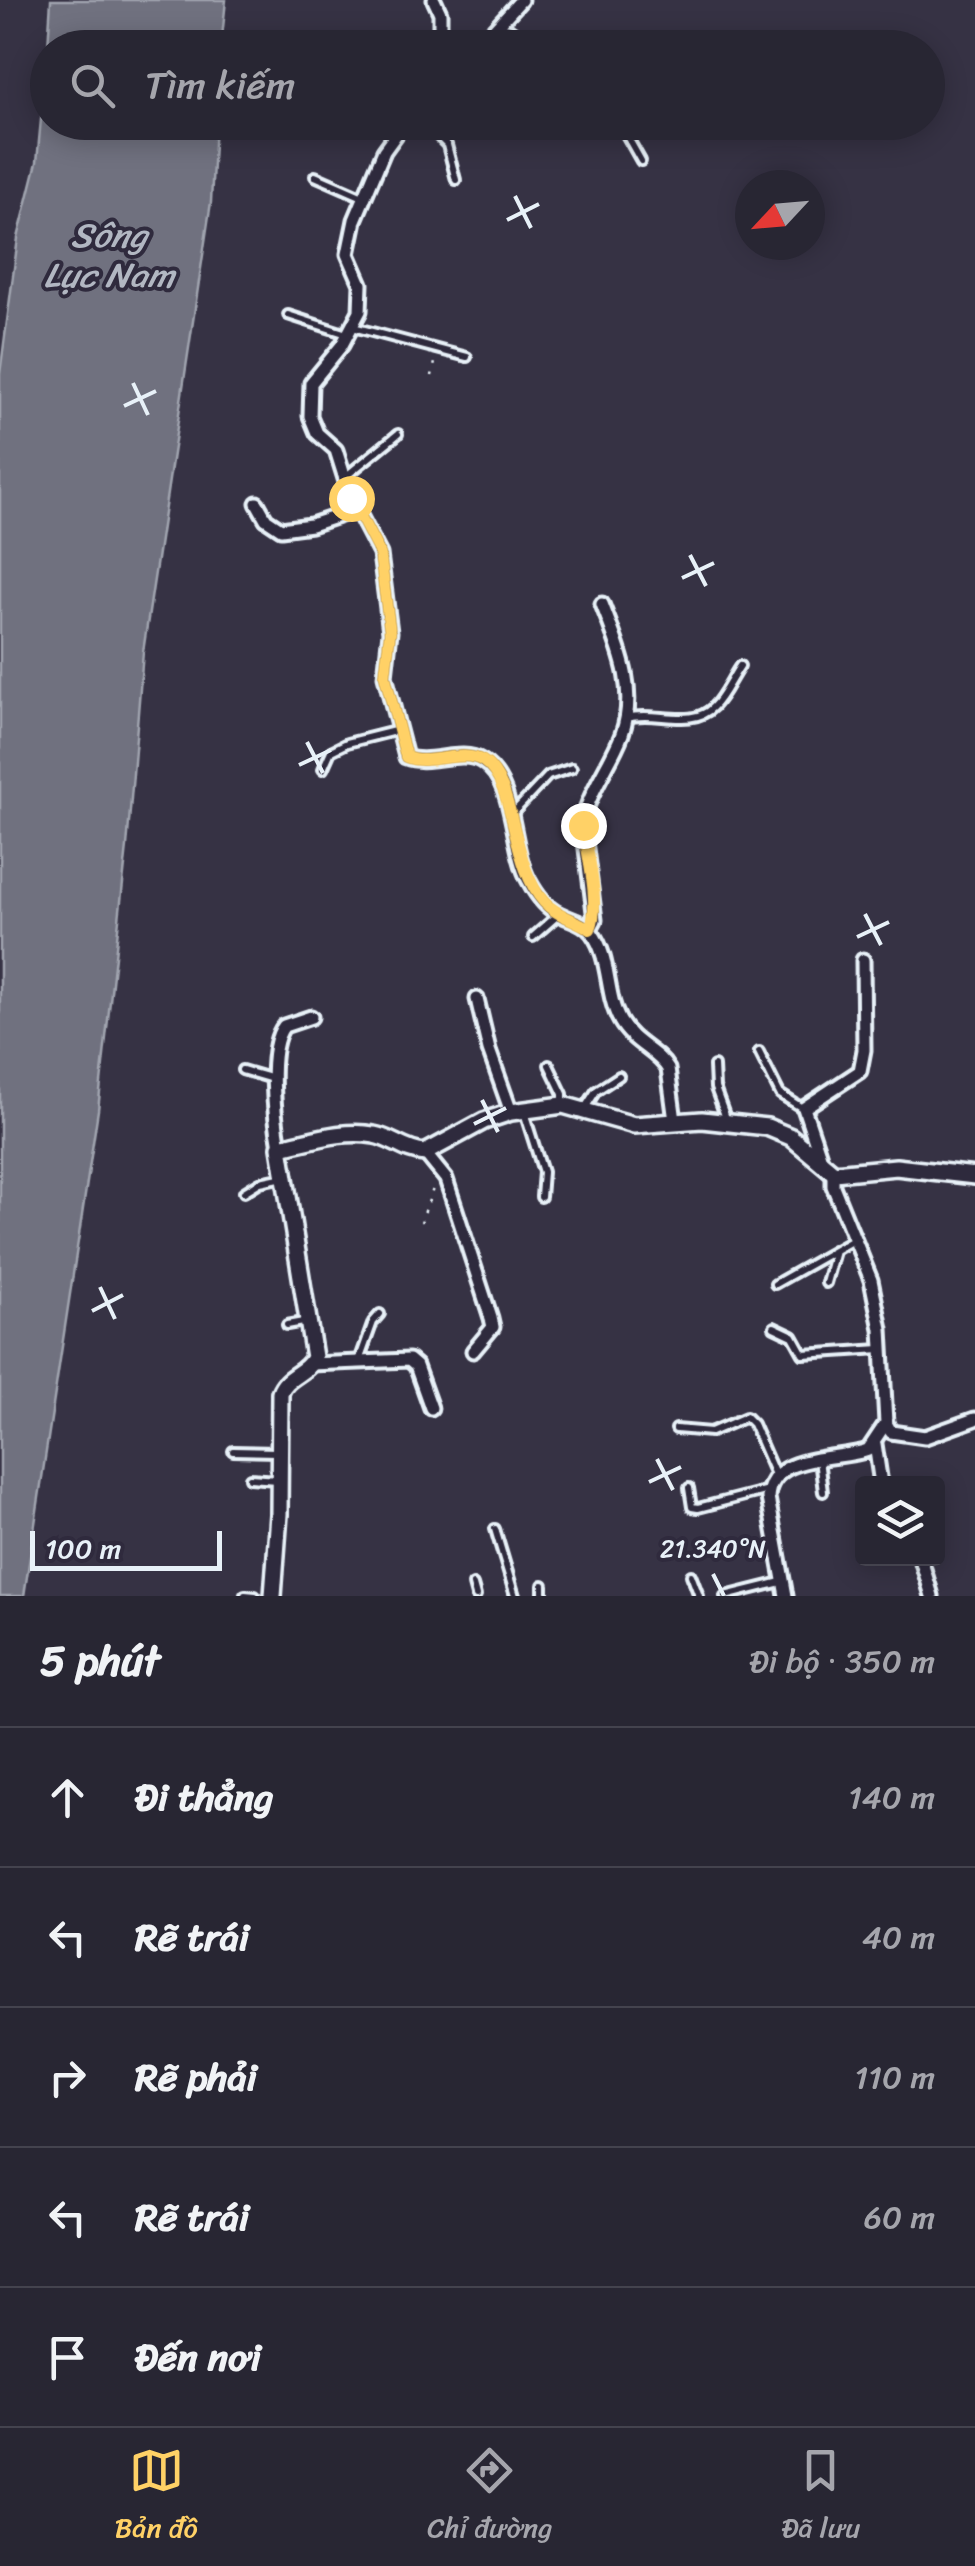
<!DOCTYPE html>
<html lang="vi">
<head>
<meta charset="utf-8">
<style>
	:root { --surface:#282633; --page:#34323f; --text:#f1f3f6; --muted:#a5a5ac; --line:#44434e; --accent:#ffd166 }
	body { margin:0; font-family:Sriracha,sans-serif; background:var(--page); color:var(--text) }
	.controls { position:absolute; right:30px; bottom:30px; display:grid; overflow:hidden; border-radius:10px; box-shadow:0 5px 25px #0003 }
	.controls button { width:90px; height:90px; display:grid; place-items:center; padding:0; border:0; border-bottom:2px solid var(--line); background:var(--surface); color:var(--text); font:50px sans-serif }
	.compass { position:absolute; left:735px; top:170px; width:90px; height:90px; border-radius:50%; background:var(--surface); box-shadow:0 5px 25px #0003; rotate:244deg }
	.scale { position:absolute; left:30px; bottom:25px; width:192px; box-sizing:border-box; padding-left:10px; border:5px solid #e8f1f8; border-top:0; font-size:28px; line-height:35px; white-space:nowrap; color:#e8f1f8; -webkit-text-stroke:8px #2f2a3d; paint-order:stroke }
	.stop { position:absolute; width:30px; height:30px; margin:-22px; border:8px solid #ffd166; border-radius:50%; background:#fff }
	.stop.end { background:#ffd166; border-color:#fff; box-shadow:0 2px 10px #0008 }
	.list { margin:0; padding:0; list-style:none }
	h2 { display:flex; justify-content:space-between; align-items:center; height:130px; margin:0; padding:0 40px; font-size:42px }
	h2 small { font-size:32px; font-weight:400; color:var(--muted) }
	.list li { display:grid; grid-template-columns:65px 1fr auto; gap:30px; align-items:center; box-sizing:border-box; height:140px; padding:0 40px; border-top:2px solid var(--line) }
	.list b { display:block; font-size:38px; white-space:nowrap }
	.list em { font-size:32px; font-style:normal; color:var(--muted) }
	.icon { flex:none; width:55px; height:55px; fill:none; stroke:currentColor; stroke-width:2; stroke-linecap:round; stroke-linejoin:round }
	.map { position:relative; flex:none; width:975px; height:1596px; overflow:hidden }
	.search { position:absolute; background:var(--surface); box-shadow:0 5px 25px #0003; left:30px; right:30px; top:30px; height:110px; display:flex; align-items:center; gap:25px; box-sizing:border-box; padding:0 35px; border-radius:55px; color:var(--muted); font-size:38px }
	.sheet { height:830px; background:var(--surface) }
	nav { display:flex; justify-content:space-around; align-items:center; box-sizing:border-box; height:140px; border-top:2px solid var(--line); background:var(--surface); font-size:28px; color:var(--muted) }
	nav a { display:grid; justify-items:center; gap:5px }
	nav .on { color:var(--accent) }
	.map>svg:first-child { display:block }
</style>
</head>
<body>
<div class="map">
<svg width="975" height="1596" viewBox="0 0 975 1596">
	<rect width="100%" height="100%" fill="#363244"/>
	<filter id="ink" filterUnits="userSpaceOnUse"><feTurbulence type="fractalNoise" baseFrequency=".01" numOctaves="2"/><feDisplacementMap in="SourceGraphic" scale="20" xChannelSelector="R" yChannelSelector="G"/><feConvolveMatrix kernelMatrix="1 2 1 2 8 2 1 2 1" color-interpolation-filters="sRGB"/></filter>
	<g filter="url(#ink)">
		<g fill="#70717f" stroke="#a0a4af" stroke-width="2.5">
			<path d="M51,0H226L221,47H48Z"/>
			<path d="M47,55L48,122L215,123L211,202L143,652L127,847L98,1110L24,1596H0V374L18,238L37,162Z"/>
		</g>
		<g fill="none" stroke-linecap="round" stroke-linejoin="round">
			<defs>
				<g id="lane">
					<path d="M499,26L509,28L538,48"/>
					<path d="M424,122L447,145L456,180"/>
					<path d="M619,122L641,161"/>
					<path d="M315,176L363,197"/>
					<path d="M288,315L347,334"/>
					<path d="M353,327L467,357"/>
					<path d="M345,477L398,434"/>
					<path d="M627,718C654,710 692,729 713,707C724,696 731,679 740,666"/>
					<path d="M323,769L331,751L347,743L399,730"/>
					<path d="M511,815L548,776L572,768"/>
					<path d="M533,937L558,915"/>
					<path d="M759,1052L780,1094L802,1108"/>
					<path d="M549,1065L563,1094V1104"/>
					<path d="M714,1066L715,1088L727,1121"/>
					<path d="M242,1070L273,1079"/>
					<path d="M585,1108L596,1091L619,1076"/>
					<path d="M524,1112L543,1172L541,1197"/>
					<path d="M244,1192L260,1182L284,1177"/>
					<path d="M826,1283L835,1251"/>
					<path d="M775,1284L855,1239"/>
					<path d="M287,1325L309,1321"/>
					<path d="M774,1327L793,1336L803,1354L881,1349"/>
					<path d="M359,1361L373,1322L380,1314"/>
					<path d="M676,1429L711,1432L746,1417L753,1424L776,1477"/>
					<path d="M233,1451L277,1452"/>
					<path d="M819,1459L823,1492"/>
					<path d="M250,1478L277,1480"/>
					<path d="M689,1488L692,1507L698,1508L768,1490"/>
					<path d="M495,1529L515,1596"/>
					<path d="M691,1575L699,1596"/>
					<path d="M473,1585L476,1596"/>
					<path d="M543,1585V1596"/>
					<path d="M245,1595L255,1596"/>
					<path d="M725,1596L781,1582"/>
				</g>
				<g id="street">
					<path d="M434,0L440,13V48"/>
					<path d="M477,48L521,0"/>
					<path d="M405,122L384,151L355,220L348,254L361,284L360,311L342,345L311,383L310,416L317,433L336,450L351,498L380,554L390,632L385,676L406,757C429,766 461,748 482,761C517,782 510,848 529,881C536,894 546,908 559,914C571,920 584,922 592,933C611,959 605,994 620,1021C633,1044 658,1051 668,1069L675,1121"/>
					<path d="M257,503L266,519L281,529L311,525L356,510"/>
					<path d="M590,929L595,920L583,825L585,813C593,785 612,761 622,734C638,689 618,646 602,604"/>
					<path d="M477,999L489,1050L511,1112"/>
					<path d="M280,1147C275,1119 266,1048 284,1026L311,1017"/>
					<path d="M425,1153L446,1179L491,1318L493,1327L473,1351"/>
					<path d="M822,1162L804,1108L860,1071L864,1050L863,960"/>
					<path d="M310,1364L409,1360L416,1366L431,1408"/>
					<path d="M886,1423L891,1432L925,1437L975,1419"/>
					<path d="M875,1444L881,1484"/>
					<path d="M921,1559L932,1596"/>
					<path d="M786,1596L768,1498C770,1452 838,1461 868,1450L886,1423L881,1329L871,1280L833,1186V1173"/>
				</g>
				<path id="secondary" d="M273,1596L279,1514L280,1393C286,1375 307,1374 314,1357L280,1147C310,1141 343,1129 374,1135C392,1138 405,1152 425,1153L484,1121L511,1112L563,1105L634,1125L702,1120L767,1127L791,1137L834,1173L896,1167L975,1176"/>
			</defs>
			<use href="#lane" stroke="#e8f1f8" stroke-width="14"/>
			<use href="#street" stroke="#e8f1f8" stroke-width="19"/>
			<use href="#secondary" stroke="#e8f1f8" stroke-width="22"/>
			<g stroke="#e8f1f8" stroke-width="2.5" stroke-dasharray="2.5 8" stroke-linecap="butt">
				<path d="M432,376L436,358"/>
				<path d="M421,1222L434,1186"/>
			</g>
			<use href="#lane" stroke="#2f2a3d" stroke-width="6"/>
			<use href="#street" stroke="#2f2a3d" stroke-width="11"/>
			<use href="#secondary" stroke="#2f2a3d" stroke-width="15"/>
		</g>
	</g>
	<g fill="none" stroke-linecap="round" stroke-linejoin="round" filter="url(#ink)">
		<path stroke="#ffd166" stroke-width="12" d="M351,498L380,554L390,632L385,676L406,757C429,767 461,748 483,761C517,783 510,864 544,902C556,915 575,920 590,929C601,905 587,852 583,825"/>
	</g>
	<path fill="none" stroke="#e8f1f8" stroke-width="4" d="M515,196L531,228M507,220L539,204M133,383L148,415M124,406L156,391M690,555L706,586M682,578L714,563M307,742L323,773M299,765L331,750M865,914L881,945M857,937L889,922M482,1100L498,1132M474,1124L506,1108M100,1287L115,1319M92,1311L123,1295M657,1459L673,1490M649,1482L681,1467M713,1574L724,1596"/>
	<g text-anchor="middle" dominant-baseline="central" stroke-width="8" stroke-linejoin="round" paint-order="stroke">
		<g font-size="35" font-style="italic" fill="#b2b7c2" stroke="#2f2a3d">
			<text x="109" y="235">Sông<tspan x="109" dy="40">Lục Nam</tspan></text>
		</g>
	</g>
	<g font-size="25" text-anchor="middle" fill="#e8f1f8" stroke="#2f2a3d" stroke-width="8" stroke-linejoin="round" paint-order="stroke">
		<text x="713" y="1557">21.340°N</text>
	</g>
</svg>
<div class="controls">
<button><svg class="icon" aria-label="layers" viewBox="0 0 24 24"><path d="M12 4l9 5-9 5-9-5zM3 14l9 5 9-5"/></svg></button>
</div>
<svg class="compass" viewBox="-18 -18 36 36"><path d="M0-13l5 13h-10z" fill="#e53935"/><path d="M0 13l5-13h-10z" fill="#a5a5ac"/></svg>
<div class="scale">100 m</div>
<div class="stop" style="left:351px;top:498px"></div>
<div class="stop end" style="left:583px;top:825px"></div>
<div class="search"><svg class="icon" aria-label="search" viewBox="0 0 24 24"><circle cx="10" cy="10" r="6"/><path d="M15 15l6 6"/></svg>Tìm kiếm</div>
</div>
<section class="sheet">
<h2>5 phút<small>Đi bộ · 350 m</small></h2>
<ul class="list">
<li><svg class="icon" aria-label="ahead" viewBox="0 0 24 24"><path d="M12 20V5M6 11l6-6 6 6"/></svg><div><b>Đi thẳng</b></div><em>140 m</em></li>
<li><svg class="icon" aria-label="left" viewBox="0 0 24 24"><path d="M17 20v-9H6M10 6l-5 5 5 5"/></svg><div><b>Rẽ trái</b></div><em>40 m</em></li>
<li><svg class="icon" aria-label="right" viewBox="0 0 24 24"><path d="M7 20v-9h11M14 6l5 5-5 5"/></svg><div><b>Rẽ phải</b></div><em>110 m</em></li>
<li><svg class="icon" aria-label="left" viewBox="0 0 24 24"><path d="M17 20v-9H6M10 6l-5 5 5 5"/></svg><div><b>Rẽ trái</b></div><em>60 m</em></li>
<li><svg class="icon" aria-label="arrive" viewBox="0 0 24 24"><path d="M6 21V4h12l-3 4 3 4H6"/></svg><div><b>Đến nơi</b></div></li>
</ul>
</section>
<nav>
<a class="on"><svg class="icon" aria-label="map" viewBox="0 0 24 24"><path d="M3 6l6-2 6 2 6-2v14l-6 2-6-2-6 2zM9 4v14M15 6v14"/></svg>Bản đồ</a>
<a><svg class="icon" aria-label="directions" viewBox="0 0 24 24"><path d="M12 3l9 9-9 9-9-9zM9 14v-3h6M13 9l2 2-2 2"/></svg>Chỉ đường</a>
<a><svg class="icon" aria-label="saved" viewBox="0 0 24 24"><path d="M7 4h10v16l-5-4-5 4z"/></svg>Đã lưu</a>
</nav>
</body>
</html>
